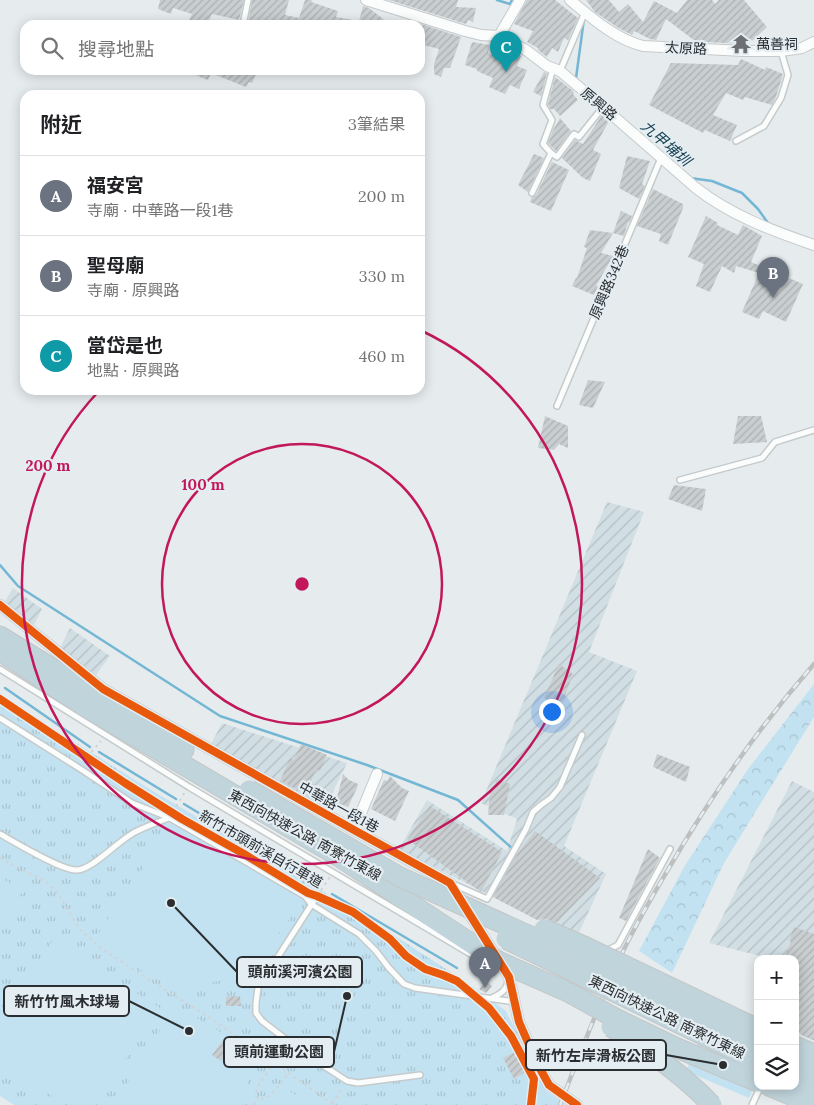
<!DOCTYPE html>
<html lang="zh-TW">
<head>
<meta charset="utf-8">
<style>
	:root { --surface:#fff; --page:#f6f6f6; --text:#202124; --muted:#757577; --line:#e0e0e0; --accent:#6c7072 }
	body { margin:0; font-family:Lora,"Noto Sans TC",serif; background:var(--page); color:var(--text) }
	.controls { position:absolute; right:15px; bottom:15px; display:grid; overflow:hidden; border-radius:10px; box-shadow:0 2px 12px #0003 }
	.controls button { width:45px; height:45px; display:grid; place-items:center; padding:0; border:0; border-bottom:1px solid var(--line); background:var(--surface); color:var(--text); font:25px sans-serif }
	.you { position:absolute; left:551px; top:711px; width:18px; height:18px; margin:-12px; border:4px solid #fff; border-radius:50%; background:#1a73e8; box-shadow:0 0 0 8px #1a73e833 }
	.badge { display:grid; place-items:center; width:32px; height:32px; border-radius:50%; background:var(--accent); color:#fff; font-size:16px; font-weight:700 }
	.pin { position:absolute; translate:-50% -41px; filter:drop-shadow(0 1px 2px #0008) }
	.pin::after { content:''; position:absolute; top:26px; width:18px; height:15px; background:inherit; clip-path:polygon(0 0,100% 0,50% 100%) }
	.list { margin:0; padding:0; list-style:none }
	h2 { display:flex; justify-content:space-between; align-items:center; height:65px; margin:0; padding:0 20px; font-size:21px }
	h2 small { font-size:16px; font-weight:400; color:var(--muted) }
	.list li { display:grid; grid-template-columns:32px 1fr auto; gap:15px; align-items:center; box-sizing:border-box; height:80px; padding:0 20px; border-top:1px solid var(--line) }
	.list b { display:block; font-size:19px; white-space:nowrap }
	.list p { margin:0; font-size:16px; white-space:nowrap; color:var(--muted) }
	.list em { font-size:16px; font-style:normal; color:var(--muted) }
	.icon { flex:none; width:28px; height:28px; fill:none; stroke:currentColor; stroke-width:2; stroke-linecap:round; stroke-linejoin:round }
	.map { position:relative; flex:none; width:814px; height:1105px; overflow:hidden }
	.search { position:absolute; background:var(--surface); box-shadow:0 2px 12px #0003; left:20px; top:20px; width:405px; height:55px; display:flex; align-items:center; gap:12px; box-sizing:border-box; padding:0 18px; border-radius:15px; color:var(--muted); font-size:19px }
	.panel { position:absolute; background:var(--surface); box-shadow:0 2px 12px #0003; left:20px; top:90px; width:405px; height:305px; border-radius:15px }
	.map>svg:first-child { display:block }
</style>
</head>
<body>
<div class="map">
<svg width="814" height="1105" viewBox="0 0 814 1105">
	<defs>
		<pattern id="industrial-furrows" width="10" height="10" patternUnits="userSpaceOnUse" patternTransform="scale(1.25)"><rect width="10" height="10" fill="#d1dee4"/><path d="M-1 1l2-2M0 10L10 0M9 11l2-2" fill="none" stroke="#b4bfc4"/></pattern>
		<pattern id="forest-crowns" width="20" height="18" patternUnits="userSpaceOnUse" patternTransform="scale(1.25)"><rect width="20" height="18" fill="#c3e2f1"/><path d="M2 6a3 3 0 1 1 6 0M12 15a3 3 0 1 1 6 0" fill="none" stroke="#a8c2cf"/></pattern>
		<pattern id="park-tufts" width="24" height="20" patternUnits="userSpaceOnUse" patternTransform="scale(1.25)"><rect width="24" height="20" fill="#c3e2f1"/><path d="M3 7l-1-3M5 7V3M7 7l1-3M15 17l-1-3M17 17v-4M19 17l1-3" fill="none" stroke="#a8c2cf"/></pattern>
		<pattern id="building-hatch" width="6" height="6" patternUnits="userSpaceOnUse" patternTransform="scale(1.25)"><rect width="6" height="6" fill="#c9ced0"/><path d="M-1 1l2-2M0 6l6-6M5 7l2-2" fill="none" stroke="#adb1b3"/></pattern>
	</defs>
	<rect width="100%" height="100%" fill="#e6ecee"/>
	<g fill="url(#industrial-furrows)">
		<path d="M607,502L644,512L589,652L637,671L564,846L606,874L576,939L399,849L427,800L507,851L517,819L481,803Z"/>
		<path d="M13,588L42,609L34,625L4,603Z"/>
		<path d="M70,628L110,656L96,675L60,648Z"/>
		<path d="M222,723L347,763L324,810L211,744Z"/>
		<path d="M792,781L814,792V1041L795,1032V959H772L709,943Z"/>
	</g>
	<path fill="url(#forest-crowns)" d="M814,684V717L724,863L672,973L639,951L684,867L748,769Z"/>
	<path fill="url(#park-tufts)" d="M0,693L57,731L151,790L295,874L389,932L469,984L506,1011L546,1091L566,1105H14L0,1096Z"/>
	<g fill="#c3e2f1">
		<path d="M174,822L303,900L281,931L251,964L220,981L179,986L156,979L93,941Z"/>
		<path d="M0,878L24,890L0,921Z"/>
		<path d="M53,940L160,1008L95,1105H69L0,1068V1022Z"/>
		<path d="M175,1005L262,1057L234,1105H115Z"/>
		<path d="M701,1036L758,1060V1076L749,1098L686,1071Z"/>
		<path d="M283,1086V1087L311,1105H271Z"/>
	</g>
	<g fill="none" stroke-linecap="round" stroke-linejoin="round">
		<g stroke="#74b7d5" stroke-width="2.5">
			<path d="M497,0L510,4L512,0"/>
			<path d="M576,78L584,19"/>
			<path d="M690,178L712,181L742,193L758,209L768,223"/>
			<path d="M0,565L18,586L220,716L367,765L458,800L514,850"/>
			<path d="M5,688L90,747"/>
			<path d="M99,752L176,799"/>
			<path d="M184,804L315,883"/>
			<path d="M332,894L457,968"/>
		</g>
	</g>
	<g fill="url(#building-hatch)">
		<path d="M160,0H244L239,20L212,14L207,25H187L192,14L173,8L171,14L158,9Z"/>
		<path d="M252,0H289L285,15L299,18L305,0H312L311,2L338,11L336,17L359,21L363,6L369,8L391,25H249V23L248,22Z"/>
		<path d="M389,0H458L456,7L476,8L473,22L468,20L466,24Z"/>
		<path d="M527,0H555L578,18L568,40L564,38L558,52L552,48L547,57L538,50V48L527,42L533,31L514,24Z"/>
		<path d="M586,0H609L619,12L628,4L643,22L654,1L677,13L687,0H712L715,4L719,0H744L767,27L752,41L749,38L746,44L706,42L695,41L666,19L656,40L650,39L634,31L632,35L617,27L595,12Z"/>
		<path d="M408,20L461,37L450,68H444L441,77L434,74V64L439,49L420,44V25H408Z"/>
		<path d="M472,42L490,45L488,53L501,59L505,49L521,56L517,66L527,70L519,89L510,85L505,94L489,87L493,78L477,71V69L465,65Z"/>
		<path d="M741,59L765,70L766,67L783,74L776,97L772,105L745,97L743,100L726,93L713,115L737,125L730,141L705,130L703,133L649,105L671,63L738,65Z"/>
		<path d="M183,70H258L252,83L249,82L246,87L211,73L208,80Z"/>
		<path d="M544,72L547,73L541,96L533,92Z"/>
		<path d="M555,77L572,90L574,93L573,94L578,100L560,116L554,109H550L548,104Z"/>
		<path d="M602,115L609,121L593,150L601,154L590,181L583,178L562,158L575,140L583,144Z"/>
		<path d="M560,118L571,131L556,151L548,143L553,130Z"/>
		<path d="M534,154L544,158L528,192L518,185Z"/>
		<path d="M627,156L650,161L642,184L645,186L639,199L619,188Z"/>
		<path d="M552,162L569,170L551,211L530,202L532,197L536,195Z"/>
		<path d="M653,189L683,204V208L668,245L659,241L661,234L637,226Z"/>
		<path d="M621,211L632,216L629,223L628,222L624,236L613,233Z"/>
		<path d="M706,216L718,223L717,225L738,235L743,225L762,236L751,262L803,284L786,322L763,311L759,319L742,312L759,273L736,266L734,273L722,266L710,292L696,286L704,264L688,257Z"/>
		<path d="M590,230L613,233L601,253L613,256L596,286H598L594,295L572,286L576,278H577L587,248L584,247Z"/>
		<path d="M588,380L605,382L593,408L579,405Z"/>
		<path d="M545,416L568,426V448L559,444L554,450L538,448Z"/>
		<path d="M738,416H761L767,442L733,444Z"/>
		<path d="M674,485L706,489L702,511L668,499Z"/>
		<path d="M559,664L573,674L561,707L544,698Z"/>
		<path d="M301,744L327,755L320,771L316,769L310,783L313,784L308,795L280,781L290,758L294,760Z"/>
		<path d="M657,754L690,767L686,782L653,767Z"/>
		<path d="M343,774L349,780L358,784L357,788L348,807L335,802L338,794Z"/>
		<path d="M390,776L402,788L409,791L395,821L371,809L384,780L387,781Z"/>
		<path d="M497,779L510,784L504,815H488L490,794Z"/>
		<path d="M430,806L502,852L481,892L407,839Z"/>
		<path d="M535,831L600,878L557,922L543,918L537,920L493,897L517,854Z"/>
		<path d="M648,849L660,858L626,921L619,918Z"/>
		<path d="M794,927L814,934V1040L806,1037L795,1030V959H784L791,941H789Z"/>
		<path d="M486,981L492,986L486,993L479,989Z"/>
		<path d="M240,996L241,1006H226V997Z"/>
		<path d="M224,1039L233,1045L221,1061L212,1055Z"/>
		<path d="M515,1052L526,1072L514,1079L503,1058Z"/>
	</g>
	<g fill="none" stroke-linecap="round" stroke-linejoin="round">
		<defs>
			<g id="lane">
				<path d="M243,25L248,0"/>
				<path d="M560,71L585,12"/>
				<path d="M736,141L764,126L781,98L788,75L781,51"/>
				<path d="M551,153L543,144L552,120L543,105L553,68"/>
				<path d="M532,193L551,153L557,157L574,134L579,137L603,107"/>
				<path d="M557,406L661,158"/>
				<path d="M680,480L762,458L775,442L814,430"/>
				<path d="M0,669L189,787L474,956"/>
				<path d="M0,718L79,768L132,803L170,818L305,896L311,904L359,934L376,951L389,968L404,984L415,988L515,1002"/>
				<path d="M0,834C16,843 61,870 76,870C93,870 119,839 137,831C147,826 158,822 169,818"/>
				<path d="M453,884L487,899L526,829L533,812L541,805L551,798L560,787L582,735"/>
				<path d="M317,896L258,988L256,1003V1013L262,1021L301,1051L347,1081L358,1083L420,1075"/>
				<path d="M606,951L618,945L670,849"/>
				<path d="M492,998C500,994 506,991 508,982"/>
				<path d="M752,1105L758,1092"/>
			</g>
			<g id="street">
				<path d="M366,0L465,31L481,35L499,36L526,50L547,66L560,71L603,107L696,188C730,215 773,231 814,245"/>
				<path d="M570,0C592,18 615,39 643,46L744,51H781L802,48L814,42"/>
				<path d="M499,36L520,0"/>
				<path d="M0,605L103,689L354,830L450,883L509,977L519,1022L537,1063L549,1085L577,1105"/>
				<path d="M354,830L377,774"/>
			</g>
			<g id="highway">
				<path d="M0,636L184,750"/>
				<path d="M0,651L87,708L341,858L498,961"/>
				<path d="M795,1046L814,1054"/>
				<path d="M795,1063L814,1072"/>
				<path d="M795,1078L814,1086"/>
				<path d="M769,1086L814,1105"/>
			</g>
		</defs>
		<use href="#lane" stroke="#c5cacb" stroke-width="8"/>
		<use href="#street" stroke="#c5cacb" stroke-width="12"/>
		<use href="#highway" stroke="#c4c6c7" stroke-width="21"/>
		<g stroke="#d1d2d4" stroke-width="2" stroke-dasharray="2.5 4" stroke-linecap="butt">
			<path d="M83,762L101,741"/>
			<path d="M173,812L185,792"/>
			<path d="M0,858L45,881L59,895L80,930L101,948L173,995L215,1021L334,1105"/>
			<path d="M321,890L330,877"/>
			<path d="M275,1063L257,1087L256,1092L258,1099C270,1101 281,1082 289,1073"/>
			<path d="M332,1103L343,1087"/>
			<path d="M254,1105L258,1099"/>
		</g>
		<use href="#lane" stroke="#fbfcfc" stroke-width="5"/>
		<use href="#street" stroke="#fbfcfc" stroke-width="10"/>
		<use href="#highway" stroke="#c0d4db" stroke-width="19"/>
		<defs>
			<path id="rail" d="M560,1105C579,1056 598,1006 620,958C634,927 652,897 669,868C711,796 759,727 814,664"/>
		</defs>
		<use href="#rail" stroke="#bec0c0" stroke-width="4.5"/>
		<use href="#rail" stroke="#e3edf2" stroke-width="2.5" stroke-dasharray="8" stroke-linecap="butt"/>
		<defs>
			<g id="highway-bridge">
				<path d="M249,790L400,877L550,945L758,1046"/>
				<path d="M544,929L586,947L758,1029"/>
				<path d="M506,939L758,1062"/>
				<path d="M498,961L570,993L615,1018L677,1048L758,1082"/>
				<path d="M611,1027C647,1049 683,1075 712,1105"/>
			</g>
		</defs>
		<use href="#highway-bridge" stroke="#c4c6c7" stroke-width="21" stroke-linecap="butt"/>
		<use href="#highway-bridge" stroke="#c0d4db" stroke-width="19"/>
		<defs>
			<g id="cycleway">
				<path d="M0,605L103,689L354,830L450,883L509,977L519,1022L537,1063L549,1085L577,1105"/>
				<path d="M0,699L125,783L182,819L244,854L308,893L317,896L353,912L390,939L406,956L425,969L443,975L457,981L489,1008L511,1036L534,1079L531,1105"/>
			</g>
		</defs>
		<use href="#cycleway" stroke="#e3edf2" stroke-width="11"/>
		<use href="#cycleway" stroke="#e8590c" stroke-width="8"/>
	</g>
	<g fill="none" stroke="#c2185b" stroke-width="2.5">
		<circle cx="302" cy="584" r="140"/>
		<path d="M420 330A280 280 0 1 1 99 391"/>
	</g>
	<defs>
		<symbol id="temple-bare" viewBox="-9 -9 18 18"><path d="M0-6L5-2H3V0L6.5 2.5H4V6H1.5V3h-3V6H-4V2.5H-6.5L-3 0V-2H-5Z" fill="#6c7072" stroke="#e3edf2" stroke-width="2.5" paint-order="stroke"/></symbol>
	</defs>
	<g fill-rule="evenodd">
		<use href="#temple-bare" x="727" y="30" width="28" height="28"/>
	</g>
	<g text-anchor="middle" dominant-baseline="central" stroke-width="4.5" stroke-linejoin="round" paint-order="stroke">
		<g font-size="14" fill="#2a2e30" stroke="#e3edf2" text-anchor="start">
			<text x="756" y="44">萬善祠</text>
		</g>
		<g font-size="14" fill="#2a2e30" stroke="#e3edf2">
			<text transform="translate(686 48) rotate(3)">太原路</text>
			<text transform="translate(599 104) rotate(40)">原興路</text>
			<text transform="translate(609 282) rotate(-67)">原興路342巷</text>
			<text transform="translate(339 807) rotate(29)">中華路一段1巷</text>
			<text transform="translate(305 835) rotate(29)">東西向快速公路 南寮竹東線</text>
			<text transform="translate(261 849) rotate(30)">新竹市頭前溪自行車道</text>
			<text transform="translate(667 1017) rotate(26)">東西向快速公路 南寮竹東線</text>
		</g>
		<g font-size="15" font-style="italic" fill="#153d4f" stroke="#e3edf2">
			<text transform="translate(666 143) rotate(41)">九甲埔圳</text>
		</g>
	</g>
	<circle cx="302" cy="584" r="8" fill="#c2185b" stroke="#e3edf2" stroke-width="2.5"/>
	<g font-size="15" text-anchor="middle" font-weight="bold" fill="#c2185b" stroke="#e3edf2" stroke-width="4.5" stroke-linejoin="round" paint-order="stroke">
		<text x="48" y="471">200 m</text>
		<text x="203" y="490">100 m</text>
	</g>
	<path fill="none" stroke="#2a2e30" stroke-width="2" d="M171 903L237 972M189 1031L129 1001M347 996L334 1052M723 1065L666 1055"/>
	<g fill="#2a2e30" stroke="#e3edf2" stroke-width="2">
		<circle cx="171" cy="903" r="5"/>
		<circle cx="189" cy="1031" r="5"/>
		<circle cx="347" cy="996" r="5"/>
		<circle cx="723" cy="1065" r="5"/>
	</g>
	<g fill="#e3edf2" stroke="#2a2e30" stroke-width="2">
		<rect x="237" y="957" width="125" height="30" rx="5"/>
		<rect x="4" y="986" width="125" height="30" rx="5"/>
		<rect x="224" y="1037" width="110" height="30" rx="5"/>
		<rect x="526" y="1040" width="140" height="30" rx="5"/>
	</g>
	<g font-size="15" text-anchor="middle" font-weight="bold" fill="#2a2e30">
		<text x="300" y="977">頭前溪河濱公園</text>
		<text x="67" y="1007">新竹竹風木球場</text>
		<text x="279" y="1057">頭前運動公園</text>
		<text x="596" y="1061">新竹左岸滑板公園</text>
	</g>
</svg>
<div class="controls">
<button>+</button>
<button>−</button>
<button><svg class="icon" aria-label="layers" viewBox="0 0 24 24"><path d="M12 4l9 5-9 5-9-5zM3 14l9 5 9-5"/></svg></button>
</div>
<div class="you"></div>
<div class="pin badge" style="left:485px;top:988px;background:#6b7280">A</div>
<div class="pin badge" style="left:773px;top:298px;background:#6b7280">B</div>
<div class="pin badge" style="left:506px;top:72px;background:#0f9aa8">C</div>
<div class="search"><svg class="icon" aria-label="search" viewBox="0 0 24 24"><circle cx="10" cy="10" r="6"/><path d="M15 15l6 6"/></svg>搜尋地點</div>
<section class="panel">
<h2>附近<small>3筆結果</small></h2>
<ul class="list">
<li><span class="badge" style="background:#6b7280">A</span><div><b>福安宮</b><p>寺廟 · 中華路一段1巷</p></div><em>200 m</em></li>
<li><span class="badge" style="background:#6b7280">B</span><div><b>聖母廟</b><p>寺廟 · 原興路</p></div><em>330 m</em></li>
<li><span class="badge" style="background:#0f9aa8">C</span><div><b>當岱是也</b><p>地點 · 原興路</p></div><em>460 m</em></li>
</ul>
</section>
</div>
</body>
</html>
